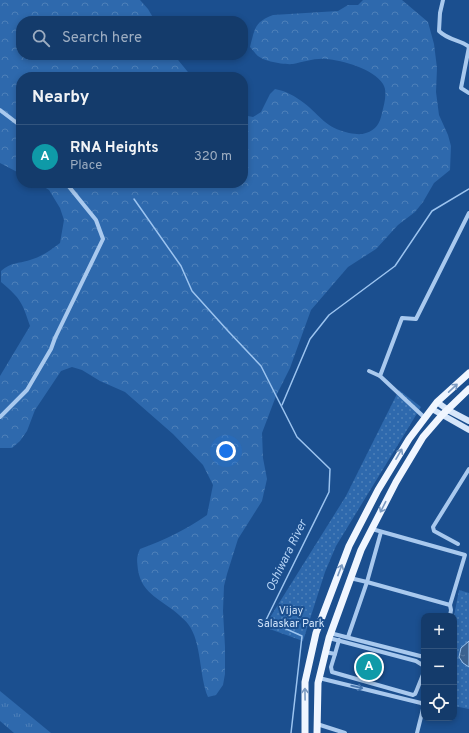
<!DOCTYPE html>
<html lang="en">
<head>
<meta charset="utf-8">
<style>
	:root { --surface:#143b6b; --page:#214673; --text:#f1f3f6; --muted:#9dadc1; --line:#33557e; --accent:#ea580c }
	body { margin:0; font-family:Overpass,sans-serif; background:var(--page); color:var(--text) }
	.controls { position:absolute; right:12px; bottom:12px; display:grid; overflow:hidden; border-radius:8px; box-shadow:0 2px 6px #0003 }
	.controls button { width:36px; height:36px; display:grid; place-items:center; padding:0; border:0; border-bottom:1px solid var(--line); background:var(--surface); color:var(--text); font:20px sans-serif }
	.you { position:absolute; left:226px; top:451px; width:14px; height:14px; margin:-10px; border:3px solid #fff; border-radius:50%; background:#1a73e8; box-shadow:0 0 0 6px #1a73e833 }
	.badge { display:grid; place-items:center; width:26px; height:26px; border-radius:50%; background:var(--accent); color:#fff; font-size:13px; font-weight:700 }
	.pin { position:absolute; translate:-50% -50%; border:2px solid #fff; box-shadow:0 1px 4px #0006 }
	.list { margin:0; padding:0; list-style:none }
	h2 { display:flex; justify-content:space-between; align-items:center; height:52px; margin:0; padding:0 16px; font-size:17px }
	h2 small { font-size:13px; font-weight:400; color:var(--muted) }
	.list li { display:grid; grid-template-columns:26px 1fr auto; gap:12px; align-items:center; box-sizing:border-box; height:64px; padding:0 16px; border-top:1px solid var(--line) }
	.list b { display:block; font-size:15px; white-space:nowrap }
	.list p { margin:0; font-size:13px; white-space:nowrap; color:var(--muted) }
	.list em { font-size:13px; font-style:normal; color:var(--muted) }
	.icon { flex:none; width:22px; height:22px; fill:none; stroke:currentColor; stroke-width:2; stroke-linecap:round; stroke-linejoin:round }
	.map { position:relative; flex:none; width:469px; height:733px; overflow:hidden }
	.search { position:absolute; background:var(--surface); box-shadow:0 2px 6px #0003; left:16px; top:16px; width:232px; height:44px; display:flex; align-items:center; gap:10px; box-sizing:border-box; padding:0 14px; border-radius:16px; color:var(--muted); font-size:15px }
	.panel { position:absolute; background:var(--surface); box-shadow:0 2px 6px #0003; left:16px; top:72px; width:232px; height:116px; border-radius:16px }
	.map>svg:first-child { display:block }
</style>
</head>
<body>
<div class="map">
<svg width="469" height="733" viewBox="0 0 469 733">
	<defs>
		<pattern id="grass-tufts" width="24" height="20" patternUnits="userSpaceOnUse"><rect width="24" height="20" fill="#2e69ad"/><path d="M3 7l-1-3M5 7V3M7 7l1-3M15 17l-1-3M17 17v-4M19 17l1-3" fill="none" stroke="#4d80b9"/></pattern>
		<pattern id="forest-crowns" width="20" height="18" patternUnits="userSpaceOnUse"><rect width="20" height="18" fill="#2e69ad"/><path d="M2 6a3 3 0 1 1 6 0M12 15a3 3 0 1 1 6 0" fill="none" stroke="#4d80b9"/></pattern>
		<pattern id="park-dots" width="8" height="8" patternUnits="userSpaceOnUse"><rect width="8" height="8" fill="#2e69ad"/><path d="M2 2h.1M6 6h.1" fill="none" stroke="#4d80b9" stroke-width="1.8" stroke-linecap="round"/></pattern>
		<pattern id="water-ripples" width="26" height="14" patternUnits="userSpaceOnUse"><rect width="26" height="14" fill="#3c6290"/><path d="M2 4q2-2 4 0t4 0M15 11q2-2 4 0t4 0" fill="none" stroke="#597aa1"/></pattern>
	</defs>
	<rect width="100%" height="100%" fill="#1b4f8f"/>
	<path fill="url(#grass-tufts)" d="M0,691L51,733H14L0,721Z"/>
	<g fill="url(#forest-crowns)">
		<path d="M0,0H140L148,9L155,21H21V55H174L192,77H21V174L0,163Z"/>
		<path d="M363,0H402L428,22L434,44L437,68L436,92L439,115L448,135L451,146L450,170L434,183L423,202L415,212L398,225L376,249L348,267L311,310L290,368L276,396L262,433L263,458L267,479L262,501L238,539L227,574L224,586L223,611L225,647V674L223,685L216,695L208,697C199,676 202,642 188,624C186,621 182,618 179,615C163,600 142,595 138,570C137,560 136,558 140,549C165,540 185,530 207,515L213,485L203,465L173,434L125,392L100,381L82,370L72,367L61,371L35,410L27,431L20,441L12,448H0V376L30,326C22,302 21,299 1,282V271C12,262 17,264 30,260C41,257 51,250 60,243L64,220L60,208L49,190L38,183H243V115L253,117L261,112L270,94L275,89C286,91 295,96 304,103C322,117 324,127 349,133C356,134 360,135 366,133C376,130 380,123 382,113C384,104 388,92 383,84C374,69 342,60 326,59C314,58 304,62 293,64C284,65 261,61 256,54C254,52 252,49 250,47C255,29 254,22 273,15L338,11L348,5H358Z"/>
	</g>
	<g fill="url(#park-dots)">
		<path d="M399,390L421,407L336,546L325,572L303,641L264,627L346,496Z"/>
		<path d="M459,590L469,593V709L454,706V616Z"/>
	</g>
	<path fill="url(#water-ripples)" stroke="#9cc4f0" d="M469,641V667L463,663L459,657L461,648Z"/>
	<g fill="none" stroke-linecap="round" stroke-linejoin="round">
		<g stroke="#9cc4f0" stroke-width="1.5">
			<path d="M134,199L181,266L192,291L228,331L261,366L297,437L330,469L329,492L266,620L302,636L291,733"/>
			<path d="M282,405L310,339L329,315L395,266L432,211L469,189"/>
		</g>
		<g stroke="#a9c9ee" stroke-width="4">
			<path d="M443,0L440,13L439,31C449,41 462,40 469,47L461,88L469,93"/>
			<path d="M0,110L21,126"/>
			<path d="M369,371L380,376"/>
			<path d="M0,417L27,390L51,349L55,338L103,239L96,220L66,183"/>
			<path d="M425,418L380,376L402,318L416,319L469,213"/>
			<path d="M372,529L465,555L450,605"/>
			<path d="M458,544L434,531L433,527L469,469"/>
			<path d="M350,578L367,582L450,605L451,610L450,616"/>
			<path d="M330,633L424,657"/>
			<path d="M348,637L367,582L381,532"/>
			<path d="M329,638L416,661L424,666"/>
			<path d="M325,652L335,654L331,667L332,672L413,695L415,694L416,692L424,672"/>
			<path d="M335,654L339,640"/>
			<path d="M319,678L421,703L424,705L417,733"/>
			<path d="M317,724L345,733"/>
		</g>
		<g stroke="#d6e6fa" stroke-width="6">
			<path d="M437,402L448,410L469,421"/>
			<path d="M432,409L469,430"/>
		</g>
		<g stroke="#f0f6ff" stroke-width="7">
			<path d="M305,733V682L316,633L349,546L378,490L409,439L437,402L469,373"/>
			<path d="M317,733L318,683L329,638L361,550L396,482L423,437L442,415L469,389"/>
		</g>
	</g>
	<defs><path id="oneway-shaft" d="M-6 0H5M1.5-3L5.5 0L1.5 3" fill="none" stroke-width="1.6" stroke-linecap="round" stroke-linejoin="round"/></defs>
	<g stroke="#7b9ac1">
		<use href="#oneway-shaft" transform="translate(453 388) rotate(-43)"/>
		<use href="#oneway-shaft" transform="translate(399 454) rotate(-60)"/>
		<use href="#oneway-shaft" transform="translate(383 507) rotate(117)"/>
		<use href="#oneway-shaft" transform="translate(340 570) rotate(-69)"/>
		<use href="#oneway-shaft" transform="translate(305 694) rotate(-91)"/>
	</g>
	<use stroke="#4674ac" href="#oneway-shaft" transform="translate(357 687) rotate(13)"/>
	<g text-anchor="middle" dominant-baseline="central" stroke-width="4" stroke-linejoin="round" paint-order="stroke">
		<g font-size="11" fill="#cfe3fa" stroke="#1b4f8f">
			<text x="291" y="611">Vijay<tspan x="291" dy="13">Salaskar Park</tspan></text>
		</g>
		<g font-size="12" font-style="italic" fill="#b5d3f5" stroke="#1b4f8f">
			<text transform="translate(287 556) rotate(-64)">Oshiwara River</text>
		</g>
	</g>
</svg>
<div class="controls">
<button>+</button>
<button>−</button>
<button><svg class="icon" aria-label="locate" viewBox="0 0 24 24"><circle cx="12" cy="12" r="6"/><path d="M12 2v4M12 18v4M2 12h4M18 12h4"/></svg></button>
</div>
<div class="you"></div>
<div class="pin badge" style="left:369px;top:667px;background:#0f9aa8">A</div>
<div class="search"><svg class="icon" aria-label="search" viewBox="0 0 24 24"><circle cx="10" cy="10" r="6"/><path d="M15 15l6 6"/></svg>Search here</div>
<section class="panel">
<h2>Nearby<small></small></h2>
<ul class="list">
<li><span class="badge" style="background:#0f9aa8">A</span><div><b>RNA Heights</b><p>Place</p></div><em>320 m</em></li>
</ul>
</section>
</div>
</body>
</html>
